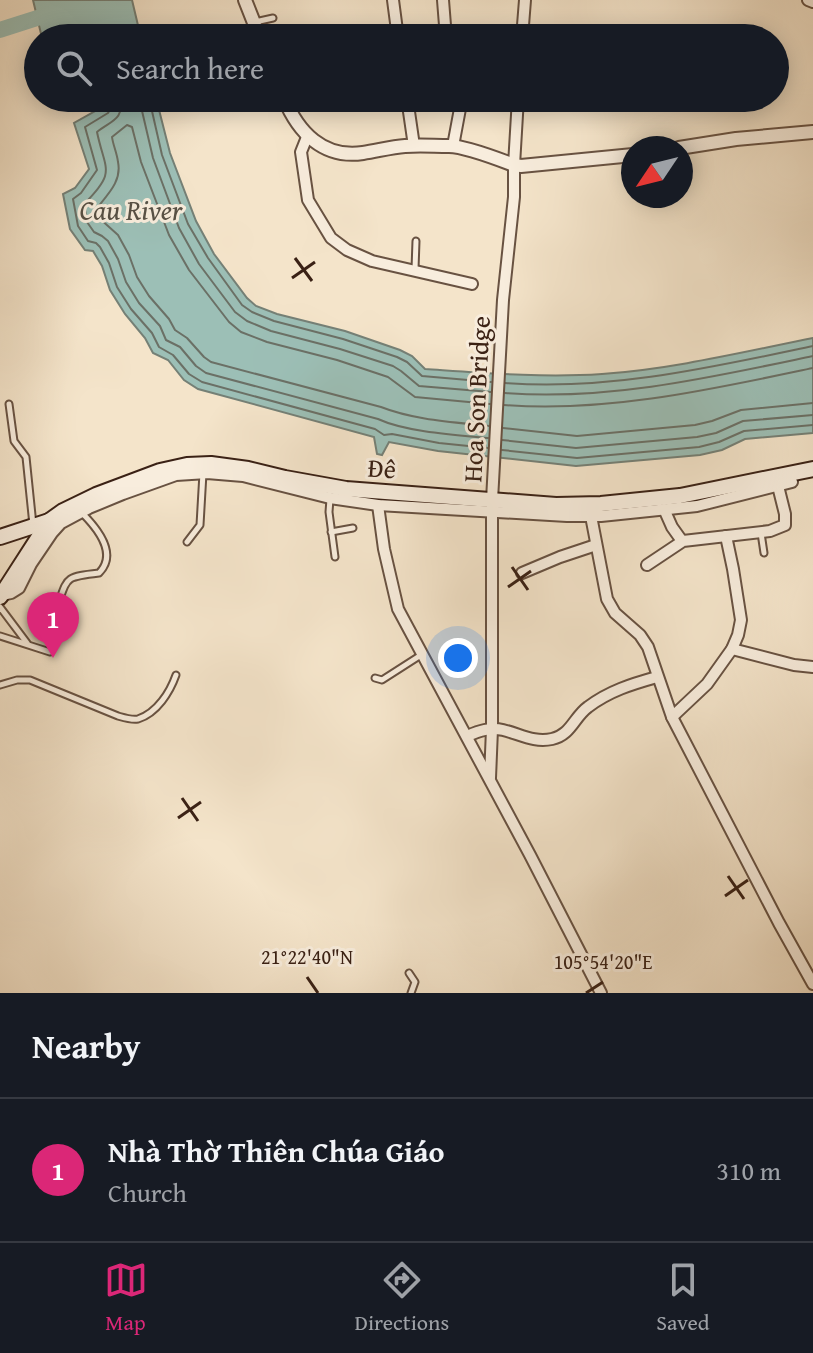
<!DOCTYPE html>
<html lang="en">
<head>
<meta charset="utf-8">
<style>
	:root { --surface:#171b24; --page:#242831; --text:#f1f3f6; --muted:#9ea1a6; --line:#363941; --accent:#db2777 }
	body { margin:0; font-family:"Gentium Book Plus",serif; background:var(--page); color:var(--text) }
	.compass { position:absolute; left:621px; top:136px; width:72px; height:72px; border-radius:50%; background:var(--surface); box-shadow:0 4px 20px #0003; rotate:235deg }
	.you { position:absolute; left:458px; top:658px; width:28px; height:28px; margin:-20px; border:6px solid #fff; border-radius:50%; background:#1a73e8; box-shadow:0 0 0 12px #1a73e833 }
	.badge { display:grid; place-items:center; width:52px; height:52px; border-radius:50%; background:var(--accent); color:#fff; font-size:26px; font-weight:700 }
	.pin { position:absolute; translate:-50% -66px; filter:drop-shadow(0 2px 4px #0008) }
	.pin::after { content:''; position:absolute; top:42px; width:28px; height:24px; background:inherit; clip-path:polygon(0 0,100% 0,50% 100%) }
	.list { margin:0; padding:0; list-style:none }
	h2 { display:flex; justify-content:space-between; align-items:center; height:104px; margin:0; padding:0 32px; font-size:34px }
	h2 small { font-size:26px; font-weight:400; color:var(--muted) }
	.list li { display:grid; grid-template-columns:52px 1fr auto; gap:24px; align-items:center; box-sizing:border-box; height:144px; padding:0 32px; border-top:2px solid var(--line) }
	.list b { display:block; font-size:30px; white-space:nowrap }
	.list p { margin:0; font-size:26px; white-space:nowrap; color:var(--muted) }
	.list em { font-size:26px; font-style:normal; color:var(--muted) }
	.icon { flex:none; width:44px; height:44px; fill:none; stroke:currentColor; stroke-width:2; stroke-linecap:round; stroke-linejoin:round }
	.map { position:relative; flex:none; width:813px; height:993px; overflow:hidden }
	.search { position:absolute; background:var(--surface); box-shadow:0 4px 20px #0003; left:24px; right:24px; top:24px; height:88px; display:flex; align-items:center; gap:20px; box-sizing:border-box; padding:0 28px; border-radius:44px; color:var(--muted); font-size:30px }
	.sheet { height:248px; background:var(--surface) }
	nav { display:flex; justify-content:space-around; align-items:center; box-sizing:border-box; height:112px; border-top:2px solid var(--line); background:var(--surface); font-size:22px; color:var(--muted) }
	nav a { display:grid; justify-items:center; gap:4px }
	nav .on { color:var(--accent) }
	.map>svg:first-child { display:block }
</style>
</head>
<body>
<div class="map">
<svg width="813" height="993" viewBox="0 0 813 993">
	<rect width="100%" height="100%" fill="#f4e4ca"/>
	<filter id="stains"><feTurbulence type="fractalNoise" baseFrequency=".0025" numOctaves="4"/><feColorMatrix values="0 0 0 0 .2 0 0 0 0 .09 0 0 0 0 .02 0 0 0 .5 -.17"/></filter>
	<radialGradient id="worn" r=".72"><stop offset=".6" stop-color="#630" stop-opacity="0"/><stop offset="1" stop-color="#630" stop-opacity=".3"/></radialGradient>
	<g fill="#9cbfb6" stroke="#758076" stroke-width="2">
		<path d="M33,0H132L141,38H42Z"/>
		<path d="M100,98H156L170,153L196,221L214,254L247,298L256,306L277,314L345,331L400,350L412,356L425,369C484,373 543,378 602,374C673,369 743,352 813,338V433L745,439L722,450L700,455L576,466L438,451L389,442L382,455L377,454L374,437L198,389L184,380L168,360L153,353L145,338L125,314L110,290L102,266L93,251L85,250L70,229L63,194L75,188L89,169L74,123L104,106Z"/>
	</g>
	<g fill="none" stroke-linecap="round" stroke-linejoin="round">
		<g stroke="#6b7066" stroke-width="2">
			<path d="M109,98L112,106L108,113L85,127L97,170L81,193L73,199L78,226L88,241L96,243L100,247L109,263L117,287L131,309L152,333L159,347L173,355L189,374L202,382L375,429L384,435L392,434L439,443L488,448"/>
			<path d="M120,98C125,120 110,121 97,132C105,171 117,171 84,204L87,222L94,232L102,236L108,241L118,259L126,282L139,303L160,326L166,340L180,347L196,366L206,373L378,419C406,432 456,435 488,438"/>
			<path d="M139,98L153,158L179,228L199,264L235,312L247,321L271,331L340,349L393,366L401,371L419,386L491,392"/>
			<path d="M149,98L162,155L188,224L208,258L242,305L252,312L274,321L343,339L397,357L407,362L422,376L491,382"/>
			<path d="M505,383C609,391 713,367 813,346"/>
			<path d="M505,393C608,401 713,377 813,356"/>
			<path d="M504,405C607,413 713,389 813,368"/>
			<path d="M489,426C453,422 414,420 381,407L211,362L204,357L187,338L175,330L169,319L149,296L137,277L129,255L118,235L98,217L97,208C108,194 122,181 118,162C117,153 113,145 112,137L127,125L132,127L141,162L169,235L189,270L229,322L241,332L267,342L337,360L388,377L415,397L490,404"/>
			<path d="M503,428L577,436L695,425L712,421L741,410L813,403"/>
			<path d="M502,440L576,448L697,437L716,433L743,421L813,415"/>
			<path d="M502,450L577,458L699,447L719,442L744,431L813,425"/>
		</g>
		<path stroke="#9cbfb6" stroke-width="16" d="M0,30L56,12"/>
		<defs>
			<g id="service">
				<path d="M255,22L273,18"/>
				<path d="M415,269L416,241"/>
				<path d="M9,404L14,441L26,457L33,525"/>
				<path d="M330,499L329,512L335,557"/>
				<path d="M331,532L353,528"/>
				<path d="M761,533L764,553"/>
				<path d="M187,542L200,525L203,473"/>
				<path d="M0,607L27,643"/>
				<path d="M56,610C68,577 63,577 99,573C118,554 97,528 82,513"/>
				<path d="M0,636L50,652"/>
				<path d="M375,678L382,680L421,655"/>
				<path d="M0,685L17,680H30L118,716C125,718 131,720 138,719C157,713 170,692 176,675"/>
				<path d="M409,973L415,982L411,993"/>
			</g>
			<g id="minor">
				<path d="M393,0L398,38"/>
				<path d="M443,0L446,38"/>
				<path d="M808,0L813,2"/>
				<path d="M522,38L525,0"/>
				<path d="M407,98L414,146"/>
				<path d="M307,137L301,152L308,200L331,238L347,250L372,261L472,284"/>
				<path d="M453,146L462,98"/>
				<path d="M378,505L384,549L398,609L530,855L601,993"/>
				<path d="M664,509L672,527L682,541"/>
				<path d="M591,516L607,599L615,613L640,635L648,647L672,717L779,923L813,984"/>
				<path d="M647,565L683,541L770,531L785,525V514L778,486"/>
				<path d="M522,573L560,557L596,545"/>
				<path d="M2,595L11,593L19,588L31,564L52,533L61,523L89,508L123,494L176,475L207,473L243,476L330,498L378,505L567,516H601L697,506L792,482"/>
				<path d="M732,649L794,665L813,667"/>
				<path d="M672,717L707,684L732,649L738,635L741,620L733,569L726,536"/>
				<path d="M467,736C479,731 490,727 503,730C520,734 534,743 552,739C571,735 574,717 588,707C609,691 632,684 657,677"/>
				<path d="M490,778L492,729V500L503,300L514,197V165L518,98"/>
			</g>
			<g id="tertiary">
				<path d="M245,0L260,38"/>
				<path d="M284,98C298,132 323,159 363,153C377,151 391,147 405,146C420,145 434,146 449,146C465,146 498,159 514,165L521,166L633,155"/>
				<path d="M679,148L736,139L813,132"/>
			</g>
			<g id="secondary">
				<path d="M0,537L49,521"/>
				<path d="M0,597L49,521L63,511L96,495L160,471L187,465L211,464L248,469L285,478L346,489L556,505L601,504L680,496L813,469"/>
			</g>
		</defs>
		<use href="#service" stroke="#685242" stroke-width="9"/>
		<use href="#minor" stroke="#685242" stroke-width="14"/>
		<use href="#tertiary" stroke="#685242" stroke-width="16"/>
		<use href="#secondary" stroke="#3a2115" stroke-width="18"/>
		<use href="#service" stroke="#f8eddd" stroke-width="5"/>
		<use href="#minor" stroke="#f8eddd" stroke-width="10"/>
		<use href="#tertiary" stroke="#f8eddd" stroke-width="12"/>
		<use href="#secondary" stroke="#f8eddd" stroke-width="14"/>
	</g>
	<path fill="none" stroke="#3a2115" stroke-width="3" d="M295,258L312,281M292,278L315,262M512,567L528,590M508,587L531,571M182,798L198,821M178,818L201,802M728,876L744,899M725,896L748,880M307,977L318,993M586,993L603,982"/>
	<g text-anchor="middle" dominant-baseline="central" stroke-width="6" stroke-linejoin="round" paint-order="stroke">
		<g font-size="26" fill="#3a2115" stroke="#f8eddd">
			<text transform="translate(476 399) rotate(-87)">Hoa Son Bridge</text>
			<text transform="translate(382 468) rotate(4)">Đê</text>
		</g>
		<g font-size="28" font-style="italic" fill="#575045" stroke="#f8eddd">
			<text x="131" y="209">Cau River</text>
		</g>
	</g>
	<g font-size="20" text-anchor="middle" fill="#3a2115" stroke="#f8eddd" stroke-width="6" stroke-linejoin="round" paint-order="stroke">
		<text x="307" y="964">21°22'40"N</text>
		<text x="603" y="969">105°54'20"E</text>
	</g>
	<rect width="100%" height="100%" filter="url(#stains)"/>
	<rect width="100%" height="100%" fill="url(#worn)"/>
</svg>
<svg class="compass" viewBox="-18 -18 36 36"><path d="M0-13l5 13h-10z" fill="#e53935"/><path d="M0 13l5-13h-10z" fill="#9ea1a6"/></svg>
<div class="you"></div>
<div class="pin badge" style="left:53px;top:658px">1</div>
<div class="search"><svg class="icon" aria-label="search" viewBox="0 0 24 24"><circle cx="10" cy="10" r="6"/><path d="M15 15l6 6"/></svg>Search here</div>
</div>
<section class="sheet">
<h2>Nearby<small></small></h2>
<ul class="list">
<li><span class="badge">1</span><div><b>Nhà Thờ Thiên Chúa Giáo</b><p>Church</p></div><em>310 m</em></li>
</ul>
</section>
<nav>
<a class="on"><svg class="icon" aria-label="map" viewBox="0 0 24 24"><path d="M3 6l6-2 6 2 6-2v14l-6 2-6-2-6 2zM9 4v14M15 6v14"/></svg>Map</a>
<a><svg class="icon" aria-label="directions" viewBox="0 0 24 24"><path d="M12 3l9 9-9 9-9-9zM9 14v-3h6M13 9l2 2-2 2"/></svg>Directions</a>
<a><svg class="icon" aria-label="saved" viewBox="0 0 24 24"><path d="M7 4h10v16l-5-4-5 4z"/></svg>Saved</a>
</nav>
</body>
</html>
